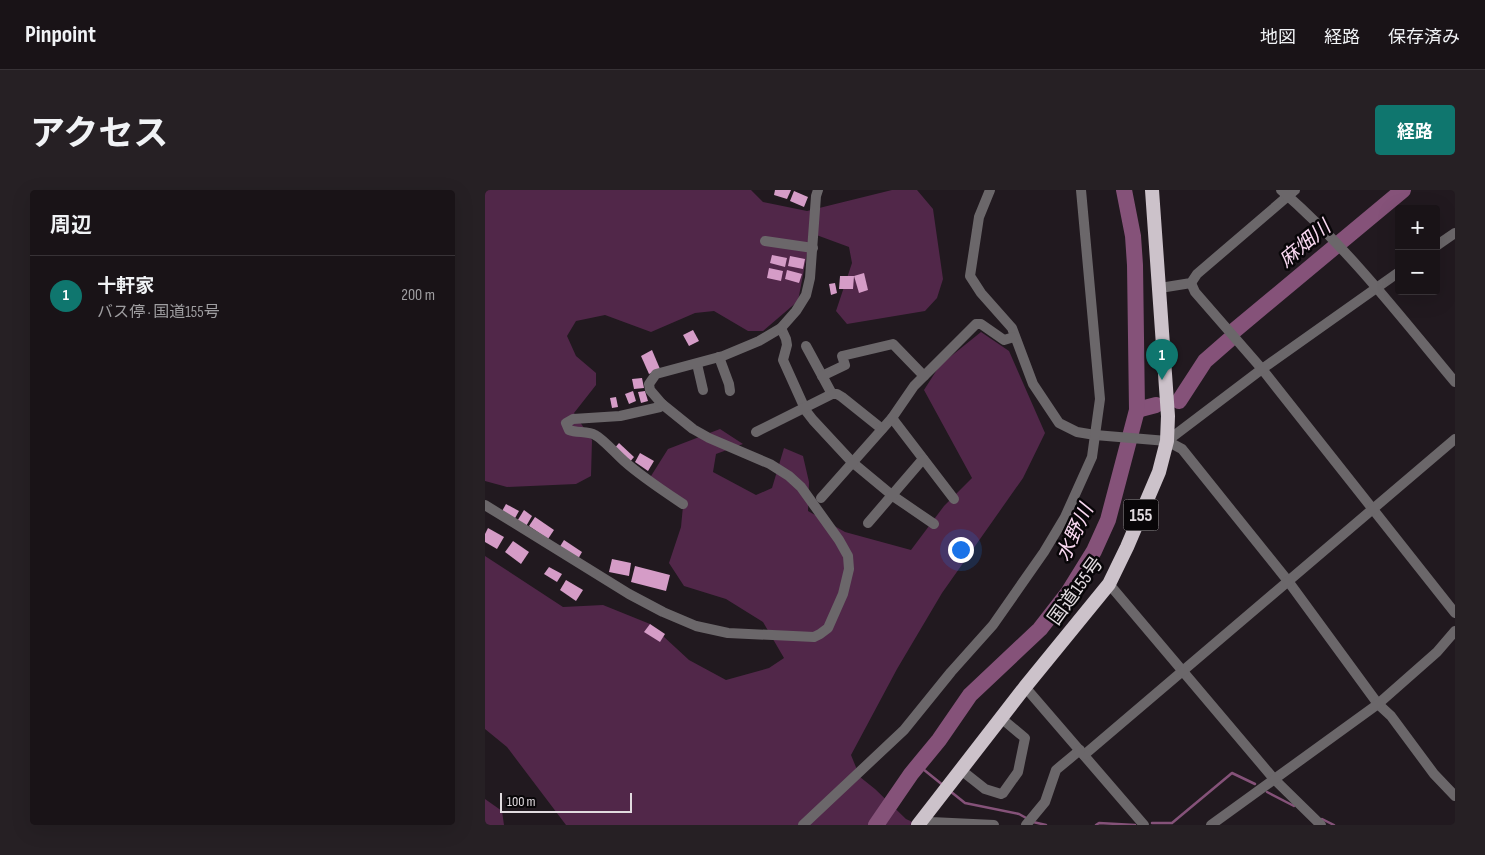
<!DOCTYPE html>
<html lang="ja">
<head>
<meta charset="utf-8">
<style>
	:root { --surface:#191317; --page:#262024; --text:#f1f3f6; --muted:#9f9ea1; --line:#373236; --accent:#0f766e }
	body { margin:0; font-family:"Sofia Sans Condensed","Noto Sans JP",sans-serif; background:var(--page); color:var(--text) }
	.controls { position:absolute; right:15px; top:15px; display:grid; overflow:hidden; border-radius:5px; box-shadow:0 5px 20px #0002 }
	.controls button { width:45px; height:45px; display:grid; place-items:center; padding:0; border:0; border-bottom:1px solid var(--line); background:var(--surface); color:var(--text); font:25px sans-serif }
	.scale { position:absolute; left:15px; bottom:12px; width:132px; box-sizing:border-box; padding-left:5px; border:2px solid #e1dbdf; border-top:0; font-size:14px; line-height:18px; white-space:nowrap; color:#e1dbdf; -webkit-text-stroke:4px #080608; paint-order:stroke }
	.you { position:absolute; left:475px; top:359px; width:18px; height:18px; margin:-12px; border:4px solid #fff; border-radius:50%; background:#1a73e8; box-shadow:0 0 0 8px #1a73e833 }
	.badge { display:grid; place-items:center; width:32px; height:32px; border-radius:50%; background:var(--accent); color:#fff; font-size:16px; font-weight:700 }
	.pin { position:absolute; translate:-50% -41px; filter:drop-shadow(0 1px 2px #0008) }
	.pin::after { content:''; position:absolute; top:26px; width:18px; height:15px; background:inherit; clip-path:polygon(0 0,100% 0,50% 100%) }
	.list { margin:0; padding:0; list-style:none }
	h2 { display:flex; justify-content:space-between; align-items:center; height:65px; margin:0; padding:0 20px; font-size:21px }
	h2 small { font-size:16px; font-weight:400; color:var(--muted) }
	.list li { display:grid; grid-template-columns:32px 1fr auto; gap:15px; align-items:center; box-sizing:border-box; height:80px; padding:0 20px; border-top:1px solid var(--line) }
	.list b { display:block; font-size:19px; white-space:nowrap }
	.list p { margin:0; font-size:16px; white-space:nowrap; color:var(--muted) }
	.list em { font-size:16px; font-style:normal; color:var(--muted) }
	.map { position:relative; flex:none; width:970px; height:635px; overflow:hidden; border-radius:5px }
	header { display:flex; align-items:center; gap:30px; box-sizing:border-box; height:70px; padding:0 25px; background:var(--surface); border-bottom:1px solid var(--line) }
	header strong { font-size:24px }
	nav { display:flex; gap:28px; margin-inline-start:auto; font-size:18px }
	.intro { display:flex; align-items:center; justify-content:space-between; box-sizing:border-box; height:120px; padding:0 30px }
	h1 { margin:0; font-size:35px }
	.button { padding:12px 22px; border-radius:5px; background:var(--accent); color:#fff; font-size:18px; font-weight:700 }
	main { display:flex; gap:30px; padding:0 30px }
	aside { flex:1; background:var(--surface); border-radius:5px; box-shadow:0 5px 20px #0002 }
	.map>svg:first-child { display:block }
</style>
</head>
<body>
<header>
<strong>Pinpoint</strong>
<nav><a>地図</a><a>経路</a><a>保存済み</a></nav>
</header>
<div class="intro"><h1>アクセス</h1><a class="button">経路</a></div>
<main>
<aside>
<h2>周辺<small></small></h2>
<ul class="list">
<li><span class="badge">1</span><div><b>十軒家</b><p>バス停 · 国道155号</p></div><em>200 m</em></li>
</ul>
</aside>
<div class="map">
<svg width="970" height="635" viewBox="0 0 970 635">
	<rect width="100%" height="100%" fill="#21191f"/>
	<g fill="#512749">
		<path d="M0,0H266L278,12L322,21L407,0H432L448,19L458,89L452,108L440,121L362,134L351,121L367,73L364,57L326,43L313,111L278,141H263L229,121L210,123L166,142L120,125L91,131L82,146L91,166L111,183V195L89,223L107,250L106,286L91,294L22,297L0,291Z"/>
		<path d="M496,142L524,161L560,243L538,288L457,403L412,479L366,565L375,587L390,599L421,629L434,635H81L22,557L0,539V366L78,417L118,415L165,434L204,470L241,490L284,478L299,468L278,432L241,409L199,396L184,373L196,337L198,316L161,294L183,259L235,239L258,254L231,264L228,282L271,305L287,298L299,258L318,266L324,292L323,321L360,342L426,360L459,316L487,288L439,200L455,175Z"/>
		<path d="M0,609L17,621L19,635H0Z"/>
	</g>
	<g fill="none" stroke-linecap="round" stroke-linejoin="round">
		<g stroke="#855279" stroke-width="2.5">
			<path d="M433,575L459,596"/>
			<path d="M465,601L480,613L534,624L543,629"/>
			<path d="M782,602L809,616"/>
			<path d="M837,629L849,635"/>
			<path d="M548,632L561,635"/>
			<path d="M667,633H687L747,583L770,594"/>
			<path d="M611,635L614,633L650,635"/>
		</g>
		<g stroke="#855279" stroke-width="16">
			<path d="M750,140L918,0"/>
			<path d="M694,211L720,171L744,150"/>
			<path d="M652,220L671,215"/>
			<path d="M391,635L426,584L454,550L485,505L555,439L583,403L609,361L623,330L652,220L650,75L648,46L639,0"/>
		</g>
	</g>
	<g fill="#d59cc7">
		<path d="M290,0H306L302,9L289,5Z"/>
		<path d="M309,1L323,7L319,17L305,11Z"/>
		<path d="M287,65L302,68L300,77L285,73Z"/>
		<path d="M305,66L320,69L318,79L303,76Z"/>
		<path d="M284,78L298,81L296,91L282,88Z"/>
		<path d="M302,80L317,84L314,93L300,89Z"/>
		<path d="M379,83L383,100L374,103L369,86Z"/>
		<path d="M355,86H369L368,99H354Z"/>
		<path d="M350,93L352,103L346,105L344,94Z"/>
		<path d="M208,140L214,151L204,156L198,145Z"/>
		<path d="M167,160L175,179L164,184L156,166Z"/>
		<path d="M157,188L159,198L149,199L147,189Z"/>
		<path d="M148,201L151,211L144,214L140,204Z"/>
		<path d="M160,201L163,211L156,213L153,202Z"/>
		<path d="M131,207L133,217L127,218L125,208Z"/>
		<path d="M134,253L149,267L144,273L129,259Z"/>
		<path d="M155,263L169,271L163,281L150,272Z"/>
		<path d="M21,314L34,321L29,330L16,323Z"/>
		<path d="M39,320L47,326L40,338L31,333Z"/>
		<path d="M50,327L69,340L63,349L44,336Z"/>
		<path d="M3,338L19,347L12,359L0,352V344Z"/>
		<path d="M79,350L97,362L93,369L74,358Z"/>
		<path d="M28,351L44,362L36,374L20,362Z"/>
		<path d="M127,369L146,373L144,386L124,382Z"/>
		<path d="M150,376L185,385L181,401L146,392Z"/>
		<path d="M64,377L77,384L72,392L59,384Z"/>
		<path d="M81,390L98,400L91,411L75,400Z"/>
		<path d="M165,434L180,444L175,452L159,442Z"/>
	</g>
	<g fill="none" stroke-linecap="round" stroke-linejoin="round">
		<g stroke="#6b676a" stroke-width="10">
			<path d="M505,0L494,27L485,86L496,103L527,138L548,194L574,233L592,242L610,245L682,251L697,259L803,391L893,514L906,526L949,584L970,606"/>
			<path d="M280,51L328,58"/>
			<path d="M951,56L970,43"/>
			<path d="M706,93L710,102L777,179L970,423"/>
			<path d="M675,98L706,93L712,84L810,0"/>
			<path d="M296,138L301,149L302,155L298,170L321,221L328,230L367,272L408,306L449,334"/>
			<path d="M321,156L347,204"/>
			<path d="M234,167L244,194L245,201"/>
			<path d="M212,174L218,200"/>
			<path d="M337,186L360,175L357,166L408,154L439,186"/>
			<path d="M177,214L175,217L135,226L88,229L81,233L84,240C92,243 103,241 110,245C118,249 131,264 139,271C157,287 177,300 198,314"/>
			<path d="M407,228L469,309"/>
			<path d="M271,242L347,204H352L357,207L397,239"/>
			<path d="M682,251L777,179L914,82"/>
			<path d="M336,308L407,228L429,196L491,134H496L519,150L529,147"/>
			<path d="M0,315L144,404L178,422L211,436L243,443L329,447L335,444L343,438L358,404L364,379L363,366L354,350L316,297L304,286L285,274L224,248L208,239L177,214L165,200L164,194L171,184L238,166L274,151L296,138L311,121L321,105L325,88L331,6L333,0"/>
			<path d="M383,333L438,269"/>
			<path d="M624,394L789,589L836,635"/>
			<path d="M540,497L659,635"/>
			<path d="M599,565L970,249"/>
			<path d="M476,580L500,599L516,604L518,603L533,582L540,548L516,528"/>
			<path d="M439,627L446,632L509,635"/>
			<path d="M318,635L419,540L466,482L508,435L559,362L580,327L607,267L610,245"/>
			<path d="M541,635L560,612L571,580L595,560"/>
			<path d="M726,635L893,514L952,462L970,441"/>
		</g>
		<g stroke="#6b676a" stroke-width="10">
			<path d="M596,0L615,209L610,245"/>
			<path d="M796,0C862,57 915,126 970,192"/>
		</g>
		<path stroke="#ccc2ca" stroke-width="14" d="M433,635L540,497L624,394L642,357L674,282L682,251L683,226L667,0"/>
	</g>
	<g text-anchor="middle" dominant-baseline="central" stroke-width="5" stroke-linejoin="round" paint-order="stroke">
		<rect fill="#080608" stroke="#a09b9e" stroke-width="1" x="638.5" y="309.5" width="35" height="31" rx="4"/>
		<g font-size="18" font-weight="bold" fill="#e1dbdf">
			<text x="656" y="325">155</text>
		</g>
		<g font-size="19" fill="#e1dbdf" stroke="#080608">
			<text transform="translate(591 401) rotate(-54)">国道155号</text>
		</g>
		<g font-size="20" font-style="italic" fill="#f9d9f1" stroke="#080608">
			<text transform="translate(820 54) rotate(-40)">麻畑川</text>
			<text transform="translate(590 343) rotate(-65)">水野川</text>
		</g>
	</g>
</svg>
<div class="controls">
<button>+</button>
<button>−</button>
</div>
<div class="scale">100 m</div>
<div class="you"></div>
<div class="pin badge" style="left:677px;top:190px">1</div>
</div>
</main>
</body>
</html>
